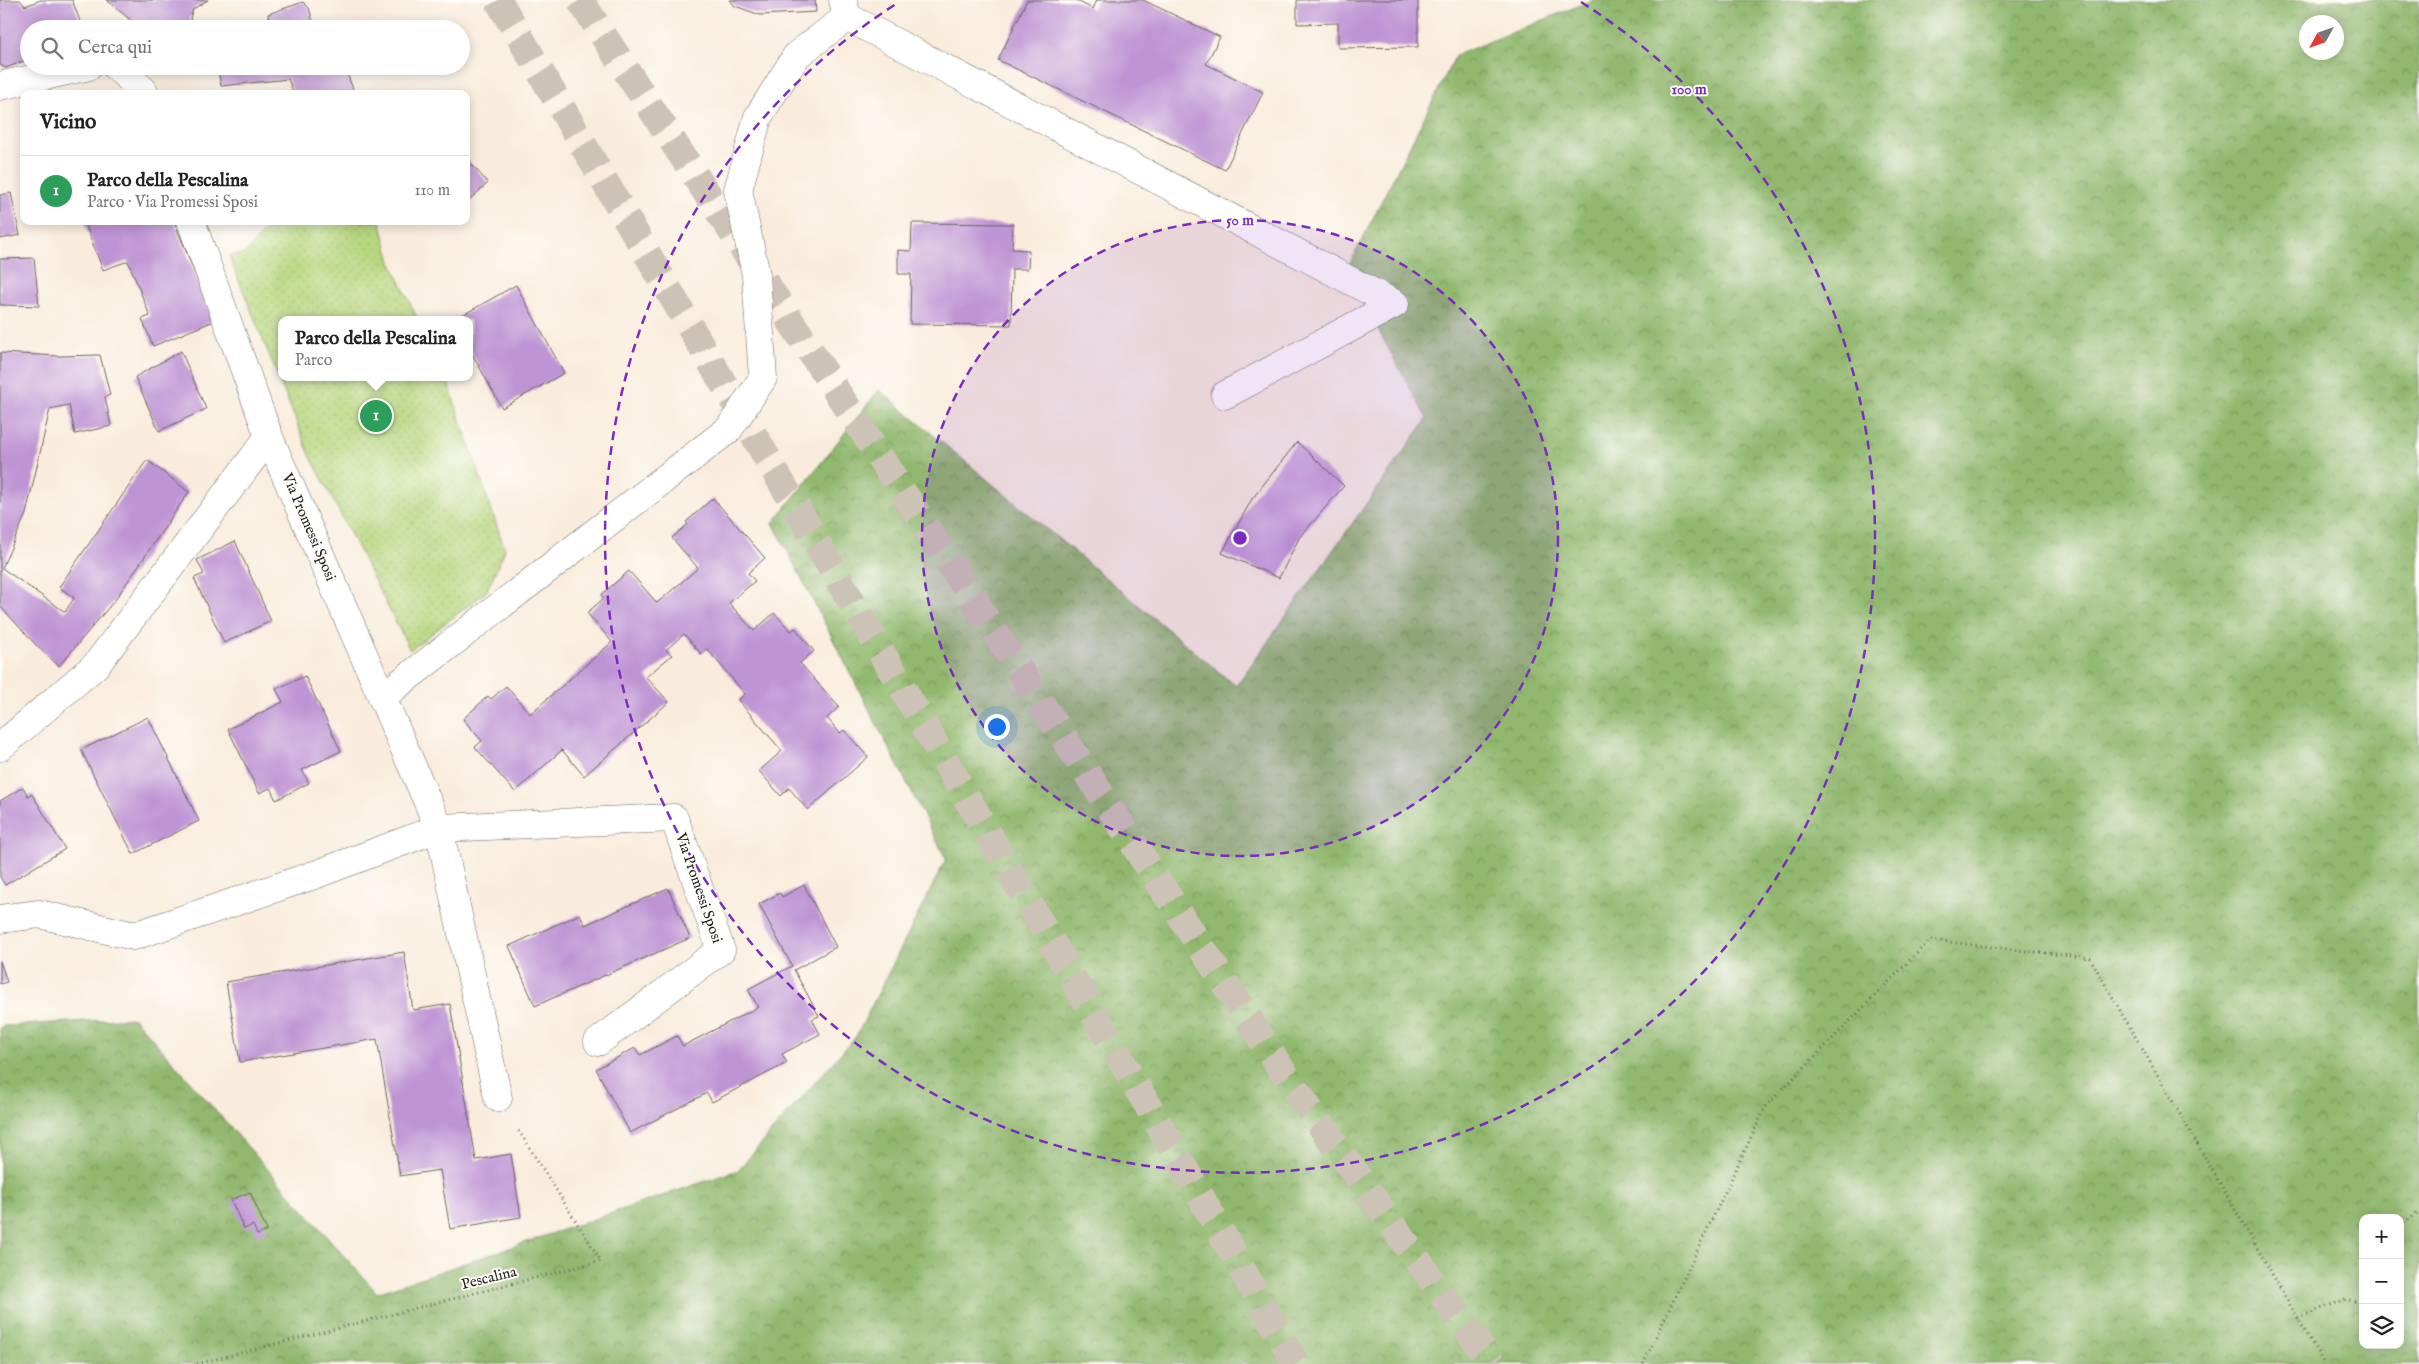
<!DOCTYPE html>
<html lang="it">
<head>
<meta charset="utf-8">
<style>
	:root { --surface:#fff; --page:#f6f6f6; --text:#222; --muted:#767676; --line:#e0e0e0; --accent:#c8321e }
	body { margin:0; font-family:"IM FELL English",serif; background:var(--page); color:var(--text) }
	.controls { position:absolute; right:15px; bottom:15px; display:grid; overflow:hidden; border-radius:10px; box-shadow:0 2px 12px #0003 }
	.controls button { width:45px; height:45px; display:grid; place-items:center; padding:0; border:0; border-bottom:1px solid var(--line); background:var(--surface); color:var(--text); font:25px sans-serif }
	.compass { position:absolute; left:2299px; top:15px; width:45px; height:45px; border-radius:50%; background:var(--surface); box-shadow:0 2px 12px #0003; rotate:230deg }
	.you { position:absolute; left:996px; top:726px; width:18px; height:18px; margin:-12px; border:4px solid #fff; border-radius:50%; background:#1a73e8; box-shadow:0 0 0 8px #1a73e833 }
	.badge { display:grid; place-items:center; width:32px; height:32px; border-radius:50%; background:var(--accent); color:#fff; font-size:16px; font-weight:700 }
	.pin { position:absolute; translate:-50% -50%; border:2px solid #fff; box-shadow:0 1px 5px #0006 }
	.popup { position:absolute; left:278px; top:316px; width:195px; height:65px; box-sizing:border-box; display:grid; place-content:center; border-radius:10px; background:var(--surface); filter:drop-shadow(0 1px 4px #0005); font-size:16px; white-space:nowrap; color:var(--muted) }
	.popup b { font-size:19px; color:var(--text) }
	.popup::after { content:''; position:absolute; left:50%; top:100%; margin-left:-10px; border:10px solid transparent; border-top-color:var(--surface) }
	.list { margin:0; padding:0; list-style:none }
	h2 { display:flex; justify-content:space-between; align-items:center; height:65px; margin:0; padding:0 20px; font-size:21px }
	h2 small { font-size:16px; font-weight:400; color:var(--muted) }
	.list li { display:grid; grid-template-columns:32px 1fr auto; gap:15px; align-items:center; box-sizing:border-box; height:70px; padding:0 20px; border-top:1px solid var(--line) }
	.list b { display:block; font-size:19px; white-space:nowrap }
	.list p { margin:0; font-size:16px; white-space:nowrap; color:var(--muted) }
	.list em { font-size:16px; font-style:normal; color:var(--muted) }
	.icon { flex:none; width:28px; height:28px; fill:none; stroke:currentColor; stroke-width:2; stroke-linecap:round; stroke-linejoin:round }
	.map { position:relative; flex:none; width:2419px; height:1364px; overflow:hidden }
	.search { position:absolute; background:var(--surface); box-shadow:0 2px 12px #0003; left:20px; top:20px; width:450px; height:55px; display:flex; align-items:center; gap:12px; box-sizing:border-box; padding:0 18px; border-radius:28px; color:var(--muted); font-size:19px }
	.panel { position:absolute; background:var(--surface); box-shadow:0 2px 12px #0003; left:20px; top:90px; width:450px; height:135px; border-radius:10px }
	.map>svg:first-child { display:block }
</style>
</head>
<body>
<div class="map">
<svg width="2419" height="1364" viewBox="0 0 2419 1364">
	<defs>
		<pattern id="grass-dots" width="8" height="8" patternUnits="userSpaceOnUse" patternTransform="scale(1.25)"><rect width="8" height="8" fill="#b7d77f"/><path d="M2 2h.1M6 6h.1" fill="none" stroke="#9db86d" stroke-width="1.8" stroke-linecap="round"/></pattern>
		<pattern id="forest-crowns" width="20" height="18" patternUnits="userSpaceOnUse" patternTransform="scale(1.25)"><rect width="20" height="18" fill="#91b86e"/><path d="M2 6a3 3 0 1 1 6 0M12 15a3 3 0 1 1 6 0" fill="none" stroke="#76955a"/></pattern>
	</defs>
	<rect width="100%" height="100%" fill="#fdfcf7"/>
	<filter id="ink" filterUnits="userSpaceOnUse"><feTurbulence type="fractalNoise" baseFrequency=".02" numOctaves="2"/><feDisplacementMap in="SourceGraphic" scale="10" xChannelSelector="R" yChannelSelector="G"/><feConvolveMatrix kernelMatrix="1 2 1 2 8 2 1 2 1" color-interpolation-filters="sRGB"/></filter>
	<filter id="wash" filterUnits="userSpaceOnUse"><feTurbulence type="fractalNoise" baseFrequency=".0096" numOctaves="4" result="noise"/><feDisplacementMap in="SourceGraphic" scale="20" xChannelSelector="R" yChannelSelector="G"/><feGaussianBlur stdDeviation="1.12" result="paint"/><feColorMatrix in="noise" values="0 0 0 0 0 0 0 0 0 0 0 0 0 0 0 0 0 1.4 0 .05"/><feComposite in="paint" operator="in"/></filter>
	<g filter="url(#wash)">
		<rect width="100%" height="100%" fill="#f9ecdc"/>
		<path fill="url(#grass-dots)" stroke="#6a7a4e" d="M282,221H380L391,262L418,320H282V377H446L505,550L486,592L410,650L309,453L229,256L245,254L268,226Z"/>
		<path fill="url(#forest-crowns)" stroke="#566a45" fill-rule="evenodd" d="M1593,0H2419V1364H0V1027L5,1026L134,1018L377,1293L738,1170L857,1035L946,859L773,523L879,390L1236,686L1427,419L1346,271L1456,55ZM2306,22H2336V52H2306ZM2363,1218H2400V1345H2363Z"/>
		<g id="blocks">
			<g fill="#bf94d4">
				<path d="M0,0H20L25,6L41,0H72L83,29H29V59L6,68L0,65Z"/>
				<path d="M107,0H208L193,9L190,18L193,29H141Z"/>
				<path d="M730,0H815L816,12L760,15L735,6Z"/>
				<path d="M1027,0H1075L1093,9L1097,0H1143L1220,37L1206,64L1263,92L1225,170L998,60Z"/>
				<path d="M1297,0H1418V47L1338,48V23L1297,24Z"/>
				<path d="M303,2L309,8L315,29H233L269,19L268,14Z"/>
				<path d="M217,66H344L355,94H294L288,79L221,86Z"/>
				<path d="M466,158L488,183L466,203Z"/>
				<path d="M11,193L20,235L0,239V195Z"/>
				<path d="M84,221H174L214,321L153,346L142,319L150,316L128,261L103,270Z"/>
				<path d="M912,223L1013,224L1012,249L1029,250L1028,269H1012L1011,325L910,324L911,274H898V250L911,251Z"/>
				<path d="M34,258L39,306L0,305V259Z"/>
				<path d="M516,285L564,373L502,408L470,350V320H454Z"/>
				<path d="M181,351L206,409L159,431L135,377Z"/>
				<path d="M0,353L60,356L100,355L110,395L105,397L111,426L75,434L69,405L50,409L26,514L2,568L65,612L74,598L59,587L147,460L189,492L115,600L59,666L37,646L0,606Z"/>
				<path d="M1297,442L1344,486L1299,538L1279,578L1222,553L1252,499Z"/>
				<path d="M713,498L765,558L748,573L755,581L729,603L754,631L774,613L791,631L795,628L814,651L800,663L839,707L827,718L840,733L844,730L868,757L808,810L789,788L781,796L759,771L782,751L738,700L745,694L707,649L701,654L684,634L666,650L672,655L646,677L669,702L584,776L562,750L515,792L475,747L482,741L463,719L488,696L491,699L506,686L530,714L612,642L587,613L604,598L601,595L629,571L657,603L698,568L672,538L688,524L686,522Z"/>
				<path d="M235,541L271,621L224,643L194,578L204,574L197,560Z"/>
				<path d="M305,676L341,751L302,770L309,783L276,800L270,788L259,793L228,729L283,702L276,689Z"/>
				<path d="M148,717L199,821L133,854L81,750Z"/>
				<path d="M23,787L28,796L32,794L65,849L5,885L0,877V801Z"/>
				<path d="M804,885L836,947L794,970L819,1016L812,1019L820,1034L782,1054L787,1063L712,1102L707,1093L630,1133L596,1069L635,1048L640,1055L677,1036L683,1046L758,1007L748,989L792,966L759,904L780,893L782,897Z"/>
				<path d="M668,888L690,938L535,1006L509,946L580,914L585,925Z"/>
				<path d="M404,952L413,1010L450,1004L476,1160L511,1154L521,1217L450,1229L440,1170L400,1176L377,1039L240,1062L226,982Z"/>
				<path d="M0,961L7,982L0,984Z"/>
				<path d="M250,1192L267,1231L257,1235L253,1225L244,1229L231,1200Z"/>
			</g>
		</g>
	</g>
	<g filter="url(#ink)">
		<use href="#blocks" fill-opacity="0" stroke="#69655f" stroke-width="1"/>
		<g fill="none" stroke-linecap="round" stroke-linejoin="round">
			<g stroke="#cdc2b6" stroke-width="28" stroke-dasharray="28 14" stroke-linecap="butt">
				<path d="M498,0L1175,1152L1296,1364"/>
				<path d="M580,0L1289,1081L1492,1364"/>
			</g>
			<defs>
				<g id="minor">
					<path d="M843,0L847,17L1395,304L1225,395"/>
					<path d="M115,66L143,90L144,94"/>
					<path d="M0,86L89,66"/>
					<path d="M382,697L729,429L763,378L756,275L738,190L758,117L797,55L847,17"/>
					<path d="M0,747L96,665L269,437"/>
					<path d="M0,919L39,914L134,936L317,874L439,828L269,437L191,221"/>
					<path d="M498,1098L439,828L674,818L721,950L598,1042"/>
				</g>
			</defs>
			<use href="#minor" stroke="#69655f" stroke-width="29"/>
			<g stroke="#69655f" stroke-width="3" stroke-dasharray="1 4" stroke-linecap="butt">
				<path d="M2400,1226L2419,1211"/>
				<path d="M2298,1318L2346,1299L2363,1304"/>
				<path d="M197,1364L601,1261L517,1128"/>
				<path d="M1643,1364L1766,1106L1930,940L2090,958L2324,1364"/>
			</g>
			<use href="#minor" stroke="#fff" stroke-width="28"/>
		</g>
	</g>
	<circle cx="1240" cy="538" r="318" fill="#7b2cbf" fill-opacity=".12"/>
	<g fill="none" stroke="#7b2cbf" stroke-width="2.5" stroke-dasharray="9 6">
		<circle cx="1240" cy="538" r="318"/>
		<path d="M1581 2A635 635 0 1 1 899 2"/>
	</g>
	<g text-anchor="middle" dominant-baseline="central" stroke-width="4" stroke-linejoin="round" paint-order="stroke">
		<g font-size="15" fill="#1c1c1c" stroke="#fdfcf7">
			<text transform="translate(309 527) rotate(67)">Via Promessi Sposi</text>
			<text transform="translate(699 888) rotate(71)">Via Promessi Sposi</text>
			<text transform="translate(489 1278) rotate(-14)">Pescalina</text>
		</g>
	</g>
	<circle cx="1240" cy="538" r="8" fill="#7b2cbf" stroke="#fdfcf7" stroke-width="2.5"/>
	<g font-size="15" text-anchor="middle" font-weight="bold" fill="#7b2cbf" stroke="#fdfcf7" stroke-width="4" stroke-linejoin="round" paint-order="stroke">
		<text x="1689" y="94">100 m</text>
		<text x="1240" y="225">50 m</text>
	</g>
</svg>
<div class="controls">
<button>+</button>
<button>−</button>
<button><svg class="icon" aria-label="layers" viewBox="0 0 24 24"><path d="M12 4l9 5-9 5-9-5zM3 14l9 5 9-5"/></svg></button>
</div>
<svg class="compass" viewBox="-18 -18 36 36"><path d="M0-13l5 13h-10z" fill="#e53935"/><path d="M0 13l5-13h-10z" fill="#767676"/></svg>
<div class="you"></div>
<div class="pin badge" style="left:376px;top:416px;background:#2e9e5b">1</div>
<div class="popup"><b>Parco della Pescalina</b>Parco</div>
<div class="search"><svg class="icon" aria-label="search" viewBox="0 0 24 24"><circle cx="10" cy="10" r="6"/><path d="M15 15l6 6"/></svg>Cerca qui</div>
<section class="panel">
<h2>Vicino<small></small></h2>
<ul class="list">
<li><span class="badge" style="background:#2e9e5b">1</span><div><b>Parco della Pescalina</b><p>Parco · Via Promessi Sposi</p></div><em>110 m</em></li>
</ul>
</section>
</div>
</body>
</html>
